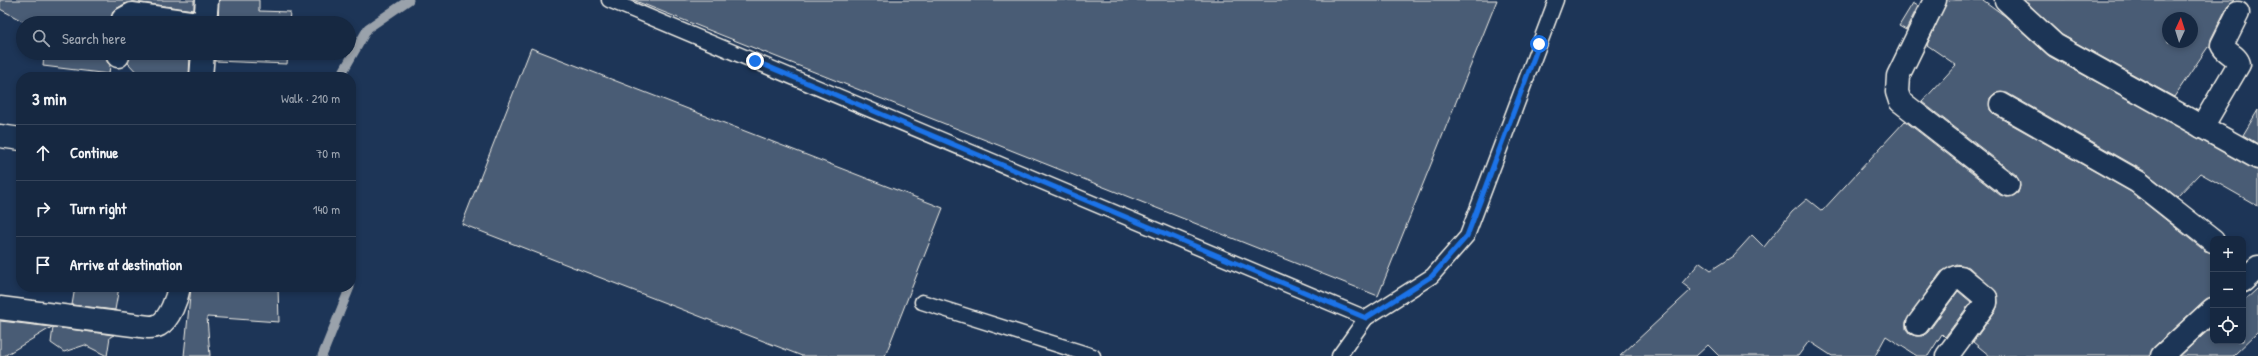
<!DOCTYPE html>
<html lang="en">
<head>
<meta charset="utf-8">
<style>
	:root { --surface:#162841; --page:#1f3048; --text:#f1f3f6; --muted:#9ea6b1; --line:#35445a }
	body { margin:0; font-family:"Patrick Hand",sans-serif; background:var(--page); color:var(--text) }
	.controls { position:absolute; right:12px; bottom:12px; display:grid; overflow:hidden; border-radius:8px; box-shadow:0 2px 6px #0003 }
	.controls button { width:36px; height:36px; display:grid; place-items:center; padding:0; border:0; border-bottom:1px solid var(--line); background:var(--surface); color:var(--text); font:20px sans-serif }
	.compass { position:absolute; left:2162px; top:12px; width:36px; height:36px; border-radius:50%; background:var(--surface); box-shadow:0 2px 6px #0003; rotate:4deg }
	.stop { position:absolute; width:12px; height:12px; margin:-9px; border:3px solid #1a73e8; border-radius:50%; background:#fff }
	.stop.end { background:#1a73e8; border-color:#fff; box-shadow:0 1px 4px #0008 }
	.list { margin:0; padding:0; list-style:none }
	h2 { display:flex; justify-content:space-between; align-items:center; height:52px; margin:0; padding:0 16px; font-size:17px }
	h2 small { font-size:13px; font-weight:400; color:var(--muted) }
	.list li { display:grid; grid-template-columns:26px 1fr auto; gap:12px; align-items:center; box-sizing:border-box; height:56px; padding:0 16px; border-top:1px solid var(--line) }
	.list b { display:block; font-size:15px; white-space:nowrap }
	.list em { font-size:13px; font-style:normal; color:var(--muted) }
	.icon { flex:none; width:22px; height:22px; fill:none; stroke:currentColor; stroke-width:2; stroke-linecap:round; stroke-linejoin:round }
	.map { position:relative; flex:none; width:2258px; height:356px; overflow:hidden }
	.search { position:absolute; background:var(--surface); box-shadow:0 2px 6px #0003; left:16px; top:16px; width:340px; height:44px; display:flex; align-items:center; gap:10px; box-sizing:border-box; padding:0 14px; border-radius:22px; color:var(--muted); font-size:15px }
	.panel { position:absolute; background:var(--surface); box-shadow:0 2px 6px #0003; left:16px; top:72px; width:340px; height:220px; border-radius:16px }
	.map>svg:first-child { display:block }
</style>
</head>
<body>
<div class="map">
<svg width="2258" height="356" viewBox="0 0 2258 356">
	<rect width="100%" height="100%" fill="#1d3557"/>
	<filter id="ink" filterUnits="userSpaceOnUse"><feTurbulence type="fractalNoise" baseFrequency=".025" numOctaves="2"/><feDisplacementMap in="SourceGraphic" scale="8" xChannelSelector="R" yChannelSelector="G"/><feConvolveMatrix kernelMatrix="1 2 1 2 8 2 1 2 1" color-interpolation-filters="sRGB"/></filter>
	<g filter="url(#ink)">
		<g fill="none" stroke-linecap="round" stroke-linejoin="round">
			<g stroke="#9aa2ab" stroke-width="9">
				<path d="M340,77L368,28L409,0"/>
				<path d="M322,356L350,287"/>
			</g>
		</g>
		<g fill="#485b74" stroke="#f4f1e8" fill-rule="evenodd">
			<path d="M0,0H194V10L134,2L126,3L113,11L110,23H26L0,9Z"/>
			<path d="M219,0H259V11L290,12L289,23H218Z"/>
			<path d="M633,0H1497L1378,296Z"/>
			<path d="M1947,0H1983L2005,16L2049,56L2258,170V206L2200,173L2177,197L2144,171L2007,93H1995L1990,98V110L1995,115L2131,192L2205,251L2213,253V297L2205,300L2154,347L2150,356H1990L1973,342L1996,310L1998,303L1997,293L1969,267L1956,264L1941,272L1906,322V329L1910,334L1916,336H1923L1928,332L1958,291L1971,302L1945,337L1942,334L1928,356H1917L1886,336L1875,356H1832L1809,341L1798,356H1719L1708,345L1696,356H1620L1691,290L1682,283L1700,262L1711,270L1733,256L1752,235L1764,247L1792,212L1807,199L1822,211L1905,121L2000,195L2007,197L2018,193L2020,186L2016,175L1922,102L1956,65L1927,45Z"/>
			<path d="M2024,0H2235L2227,7L2211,39L2210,48L2208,47L2174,97L2062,35ZM2168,18H2192V42H2168Z"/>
			<path d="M1913,3L1918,6L1906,30L1899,26Z"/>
			<path d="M531,48L943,208L885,356H802L462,224Z"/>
			<path d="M44,53H106L107,62L110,65L109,74L43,66Z"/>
			<path d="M130,53H190L189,77H141L128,63Z"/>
			<path d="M215,53H288L287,64L215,61Z"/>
			<path d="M2258,110V144L2243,135Z"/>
			<path d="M75,287H119L115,310L72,305Z"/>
			<path d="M191,287H278L279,322L207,317L210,356H184Z"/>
			<path d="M2258,288V332L2233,356H2180L2213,326V341H2243V302Z"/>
			<path d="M0,321L52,327L4,356H0Z"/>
			<path d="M53,327L114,335L110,337L107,356L85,345L64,352L51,343Z"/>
		</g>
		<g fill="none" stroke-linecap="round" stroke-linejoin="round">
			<defs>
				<g id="lane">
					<path d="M609,0L1366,318L1432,276L1467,236L1556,0"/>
					<path d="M922,302L1093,356"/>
					<path d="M1339,356L1366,318"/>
				</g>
				<g id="street">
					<path d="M1935,0L1898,76L1897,92L1900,101L2008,185"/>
					<path d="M2006,0L2055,45L2258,158"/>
					<path d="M122,23L123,19L132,14L197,23"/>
					<path d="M205,23L207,0"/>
					<path d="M118,56V53"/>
					<path d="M201,77L203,53"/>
					<path d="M2001,104L2138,182L2213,241"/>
					<path d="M2202,127L2239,64C2237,55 2225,53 2222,45L2238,13"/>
					<path d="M0,136L21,139"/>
					<path d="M2243,281L2258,267"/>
					<path d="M0,308L149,327C152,327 157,326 159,325C170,319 177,298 179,287"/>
					<path d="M1918,324L1951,280L1956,277H1961L1986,298V303L1947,356"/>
					<path d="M2162,356L2213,309"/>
				</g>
			</defs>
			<use href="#lane" stroke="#f4f1e8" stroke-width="17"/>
			<use href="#street" stroke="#f4f1e8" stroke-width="25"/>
			<use href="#lane" stroke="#1d3557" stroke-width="14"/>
			<use href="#street" stroke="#1d3557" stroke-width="22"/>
		</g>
	</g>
	<g fill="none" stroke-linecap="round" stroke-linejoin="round" filter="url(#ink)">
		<path stroke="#1a73e8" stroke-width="5" d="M755,61L1366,318L1432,276L1467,236L1539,44"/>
	</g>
</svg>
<div class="controls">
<button>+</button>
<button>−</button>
<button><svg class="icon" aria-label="locate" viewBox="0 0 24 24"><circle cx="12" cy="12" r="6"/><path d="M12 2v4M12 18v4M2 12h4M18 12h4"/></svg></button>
</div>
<svg class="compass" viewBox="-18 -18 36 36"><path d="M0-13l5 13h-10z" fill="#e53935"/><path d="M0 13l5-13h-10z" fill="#9ea6b1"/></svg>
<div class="stop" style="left:1539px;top:44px"></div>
<div class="stop end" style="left:755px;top:61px"></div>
<div class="search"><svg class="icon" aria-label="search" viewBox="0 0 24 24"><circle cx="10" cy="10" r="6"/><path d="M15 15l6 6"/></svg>Search here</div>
<section class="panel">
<h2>3 min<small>Walk · 210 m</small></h2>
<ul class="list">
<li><svg class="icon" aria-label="ahead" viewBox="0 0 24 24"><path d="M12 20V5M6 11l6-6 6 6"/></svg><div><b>Continue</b></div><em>70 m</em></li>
<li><svg class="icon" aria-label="right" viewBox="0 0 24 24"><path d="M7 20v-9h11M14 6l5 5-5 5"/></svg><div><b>Turn right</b></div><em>140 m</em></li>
<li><svg class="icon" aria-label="arrive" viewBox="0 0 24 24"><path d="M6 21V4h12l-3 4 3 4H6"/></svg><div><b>Arrive at destination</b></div></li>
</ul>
</section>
</div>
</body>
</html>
